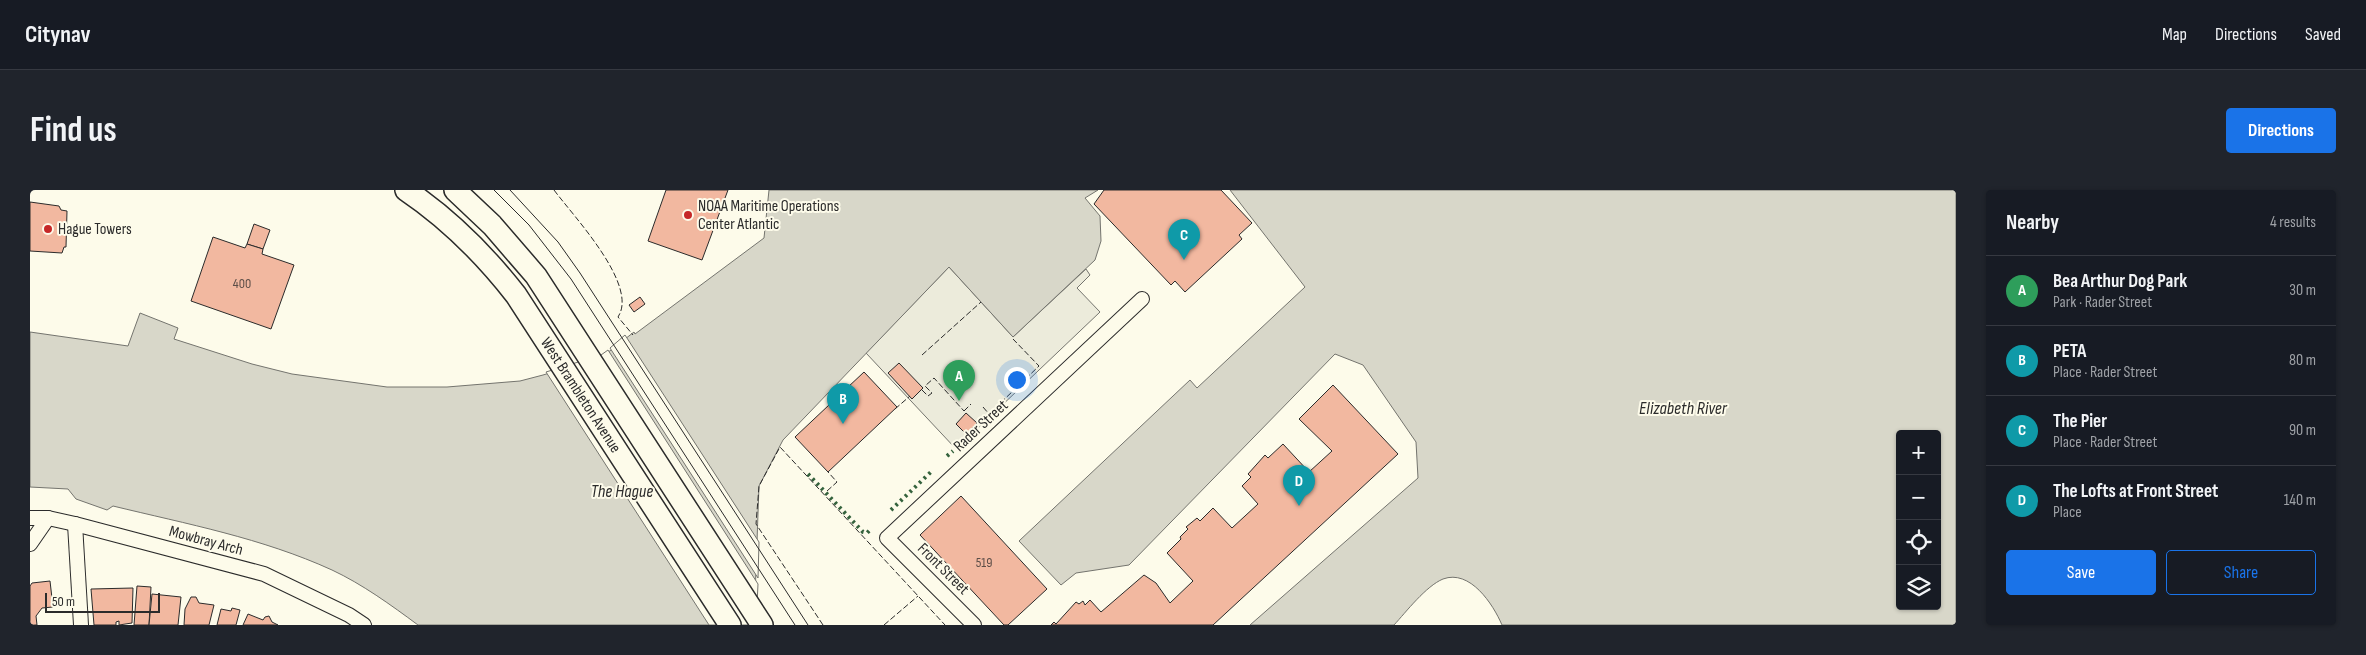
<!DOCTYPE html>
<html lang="en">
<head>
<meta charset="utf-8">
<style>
	:root { --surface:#171b24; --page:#20242c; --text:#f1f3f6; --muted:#9ea1a6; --line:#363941; --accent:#1a73e8 }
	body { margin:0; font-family:"Sofia Sans Condensed",sans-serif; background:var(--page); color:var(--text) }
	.controls { position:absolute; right:15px; bottom:15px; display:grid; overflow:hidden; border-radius:5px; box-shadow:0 1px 4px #0004 }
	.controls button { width:45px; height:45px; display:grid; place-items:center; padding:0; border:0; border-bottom:1px solid var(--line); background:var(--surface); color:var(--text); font:25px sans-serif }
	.scale { position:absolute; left:15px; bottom:12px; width:115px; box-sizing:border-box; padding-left:5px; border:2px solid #2b2b2b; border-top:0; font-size:14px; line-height:18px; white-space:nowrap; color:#2b2b2b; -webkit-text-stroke:4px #fdfbea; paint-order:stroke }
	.you { position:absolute; left:986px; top:189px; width:18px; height:18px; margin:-12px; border:4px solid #fff; border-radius:50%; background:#1a73e8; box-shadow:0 0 0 8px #1a73e833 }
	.badge { display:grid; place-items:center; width:32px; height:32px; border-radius:50%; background:var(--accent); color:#fff; font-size:16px; font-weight:700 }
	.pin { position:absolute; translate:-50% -41px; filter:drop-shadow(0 1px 2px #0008) }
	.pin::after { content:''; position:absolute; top:26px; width:18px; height:15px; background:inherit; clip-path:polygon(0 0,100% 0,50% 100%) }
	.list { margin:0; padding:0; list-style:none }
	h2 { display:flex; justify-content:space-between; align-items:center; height:65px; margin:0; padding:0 20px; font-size:21px }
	h2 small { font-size:16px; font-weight:400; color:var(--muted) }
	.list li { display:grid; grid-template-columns:32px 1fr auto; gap:15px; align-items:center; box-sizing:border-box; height:70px; padding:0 20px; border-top:1px solid var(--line) }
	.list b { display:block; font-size:19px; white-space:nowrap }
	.list p { margin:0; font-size:16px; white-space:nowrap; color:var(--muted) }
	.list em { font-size:16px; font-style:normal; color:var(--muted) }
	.actions { display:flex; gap:10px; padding:15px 20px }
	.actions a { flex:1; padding:11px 0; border:1px solid var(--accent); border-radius:5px; text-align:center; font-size:18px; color:var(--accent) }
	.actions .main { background:var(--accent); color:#fff }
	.icon { flex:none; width:28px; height:28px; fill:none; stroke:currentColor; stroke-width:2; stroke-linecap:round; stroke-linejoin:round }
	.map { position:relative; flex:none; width:1926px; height:435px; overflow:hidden; border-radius:5px }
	header { display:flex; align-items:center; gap:30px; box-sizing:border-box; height:70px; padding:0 25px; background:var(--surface); border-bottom:1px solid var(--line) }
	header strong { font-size:24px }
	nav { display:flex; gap:28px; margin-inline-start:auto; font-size:18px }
	.intro { display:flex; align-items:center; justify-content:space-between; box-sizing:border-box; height:120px; padding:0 30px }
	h1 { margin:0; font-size:35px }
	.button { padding:12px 22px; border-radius:5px; background:var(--accent); color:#fff; font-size:18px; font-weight:700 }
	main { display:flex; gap:30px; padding:0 30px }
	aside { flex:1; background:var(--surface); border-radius:5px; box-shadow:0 1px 4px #0004 }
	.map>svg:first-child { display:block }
</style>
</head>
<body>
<header>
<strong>Citynav</strong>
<nav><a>Map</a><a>Directions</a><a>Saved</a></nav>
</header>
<div class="intro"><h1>Find us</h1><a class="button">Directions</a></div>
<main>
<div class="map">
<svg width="1926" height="435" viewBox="0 0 1926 435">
	<rect width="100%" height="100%" fill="#fdfbea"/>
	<path fill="#ecebdb" stroke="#74746e" d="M919,77L983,147L1056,79L1060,85L1047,98L1070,122L926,259L836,163Z"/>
	<g fill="#d8d7c9" stroke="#74746e" fill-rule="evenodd">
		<path d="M739,0H1068L1055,8L1070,26L1071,51L1065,70L983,147L919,77L753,250L729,296L724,435H388C361,415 332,394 302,380C232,348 157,334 83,316L77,320L46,309L38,299L0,297V142L98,156L110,123L148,138L144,149L222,174L262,184L357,197H417L490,191L513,185L572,167L604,142L605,144L734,48Z"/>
		<path d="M1200,0H1926V435H1472C1463,414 1440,379 1413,389C1396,396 1376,422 1364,435H1220L1388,288L1386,252L1333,175L1305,164L1099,375L1046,383L1031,395L989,351L1160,190L1167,198L1275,97ZM1870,244H1907V416H1870Z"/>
	</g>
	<g fill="#fdfbea" stroke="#74746e">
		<path d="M595,145L729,352L728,388L580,158Z"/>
		<path d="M578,160L728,394L726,435H679L516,182L571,165Z"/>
	</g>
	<g fill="#f2b8a0" stroke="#2b2b2b">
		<path d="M636,0H698L672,70L618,51Z"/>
		<path d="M1074,0H1191L1222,33L1209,45L1212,49L1155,102L1145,91L1141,95L1064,14Z"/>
		<path d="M0,12L29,16L31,20L37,21L36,57H34L32,63L0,61Z"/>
		<path d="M224,34L240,40L233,59L217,54Z"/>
		<path d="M183,47L215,58L217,54L233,59L232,64L264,75L241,139L161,111Z"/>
		<path d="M610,107L615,114L604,122L599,115Z"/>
		<path d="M869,173L893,198L882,209L858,183Z"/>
		<path d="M834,182L867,217L798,282L765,247Z"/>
		<path d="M1303,195L1368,264L1183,435H1021L1024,432L1026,434L1046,412L1049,414L1053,411L1055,415L1060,410L1071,422L1114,385L1126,393L1140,413L1163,391L1137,363L1151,349L1150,347L1158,339L1156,337L1167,328L1170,331L1183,318L1202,338L1228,314L1212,296L1221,287L1218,284L1235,265L1238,268L1253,254L1279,282L1302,261L1269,229Z"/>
		<path d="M936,223L947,233L936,244L926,234Z"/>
		<path d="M931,306L1017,399L978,435H974L890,345Z"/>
		<path d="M20,391L23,417L12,418L6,426L7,435H0V396L2,393Z"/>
		<path d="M107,396L121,397L119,435H104Z"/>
		<path d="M103,398L102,433L89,435V431L86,432V435H64L61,399Z"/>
		<path d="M122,404L151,407L148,435H119Z"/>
		<path d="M161,407H166L169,413L184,415L179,435H154L155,419Z"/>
		<path d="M202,418L210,420L206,435H187L191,419L201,421Z"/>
		<path d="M218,424L233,430L235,427L239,426L242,432L248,435H213Z"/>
	</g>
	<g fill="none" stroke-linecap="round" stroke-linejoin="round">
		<defs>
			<g id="minor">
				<path d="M0,328H18L45,334L234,384L319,425L334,435"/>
				<path d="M45,334L51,435"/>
				<path d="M0,354L18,328"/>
				<path d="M944,435L857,348L1112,109"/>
			</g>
			<g id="primary">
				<path id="s1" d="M376,0C419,29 454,64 486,105L700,435"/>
				<path d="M425,0L462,35L506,86L732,435"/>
			</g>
		</defs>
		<use href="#minor" stroke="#2b2b2b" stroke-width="16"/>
		<use href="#primary" stroke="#2b2b2b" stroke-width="24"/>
		<use href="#minor" stroke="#fdfbea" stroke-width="14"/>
		<use href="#primary" stroke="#fdfbea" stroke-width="21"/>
		<g stroke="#2b2b2b" stroke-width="1">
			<path d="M464,0L499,35L541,89L765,435"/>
			<path d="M480,0L528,52L550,83L778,435"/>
		</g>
		<g stroke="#34623c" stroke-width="4" stroke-dasharray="2.5 4" stroke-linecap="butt">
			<path d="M917,266L923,261"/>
			<path d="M778,284L833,342L837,343L841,339"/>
			<path d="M861,320L903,280"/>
		</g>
		<g stroke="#2b2b2b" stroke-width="1" stroke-dasharray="6 2.5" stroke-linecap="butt">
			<path d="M524,0C544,27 609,95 588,127L603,145"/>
			<path d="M892,165L951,112"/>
			<path d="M892,200L898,206L902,203L895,196L904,188L934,221"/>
			<path d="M953,217L959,224L1009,176L983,149"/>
			<path d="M865,219L880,206"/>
			<path d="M934,221L941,214"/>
			<path d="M947,233L959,224"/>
			<path d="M797,301L807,292L798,282"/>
			<path d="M793,435L726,334L729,296L750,257L915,435"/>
			<path d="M854,435L888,406"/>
		</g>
	</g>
	<g fill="#c62828" stroke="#fdfbea" stroke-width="2">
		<circle cx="658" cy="25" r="5"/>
		<circle cx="18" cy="39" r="5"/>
	</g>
	<g text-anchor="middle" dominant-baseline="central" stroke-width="4" stroke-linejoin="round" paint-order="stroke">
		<g font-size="14" fill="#5d4e48">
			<text x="212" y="93">400</text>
			<text x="954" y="372">519</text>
		</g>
		<g font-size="16" fill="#2b2b2b" stroke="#fdfbea" text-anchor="start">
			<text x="668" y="16">NOAA Maritime Operations<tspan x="668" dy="18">Center Atlantic</tspan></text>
			<text x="28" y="39">Hague Towers</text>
		</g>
		<g font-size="16" fill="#2b2b2b" stroke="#fdfbea">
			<text stroke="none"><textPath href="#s1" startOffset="272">West Brambleton Avenue</textPath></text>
			<text transform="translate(951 236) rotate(-43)">Rader Street</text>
			<text transform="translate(176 351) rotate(15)">Mowbray Arch</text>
			<text transform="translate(913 379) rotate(45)">Front Street</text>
		</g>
		<g font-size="18" font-style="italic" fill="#2b2b2b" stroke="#fdfbea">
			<text x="1653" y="218">Elizabeth River</text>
			<text x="592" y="301">The Hague</text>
		</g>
	</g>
</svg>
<div class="controls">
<button>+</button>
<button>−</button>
<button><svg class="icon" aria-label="locate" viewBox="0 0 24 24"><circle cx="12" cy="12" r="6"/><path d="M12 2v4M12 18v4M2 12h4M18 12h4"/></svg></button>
<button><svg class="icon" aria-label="layers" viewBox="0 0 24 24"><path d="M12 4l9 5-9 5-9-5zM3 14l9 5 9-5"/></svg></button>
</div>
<div class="scale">50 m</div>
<div class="you"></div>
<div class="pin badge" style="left:929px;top:211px;background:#2e9e5b">A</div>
<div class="pin badge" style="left:813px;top:234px;background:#0f9aa8">B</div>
<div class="pin badge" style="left:1154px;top:70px;background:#0f9aa8">C</div>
<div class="pin badge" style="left:1269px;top:316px;background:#0f9aa8">D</div>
</div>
<aside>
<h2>Nearby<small>4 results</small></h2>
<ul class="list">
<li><span class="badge" style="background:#2e9e5b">A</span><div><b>Bea Arthur Dog Park</b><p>Park · Rader Street</p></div><em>30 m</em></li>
<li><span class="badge" style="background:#0f9aa8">B</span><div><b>PETA</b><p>Place · Rader Street</p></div><em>80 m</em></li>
<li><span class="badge" style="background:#0f9aa8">C</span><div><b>The Pier</b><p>Place · Rader Street</p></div><em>90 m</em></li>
<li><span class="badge" style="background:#0f9aa8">D</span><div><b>The Lofts at Front Street</b><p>Place</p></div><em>140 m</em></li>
</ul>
<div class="actions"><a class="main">Save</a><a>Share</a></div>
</aside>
</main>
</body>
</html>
